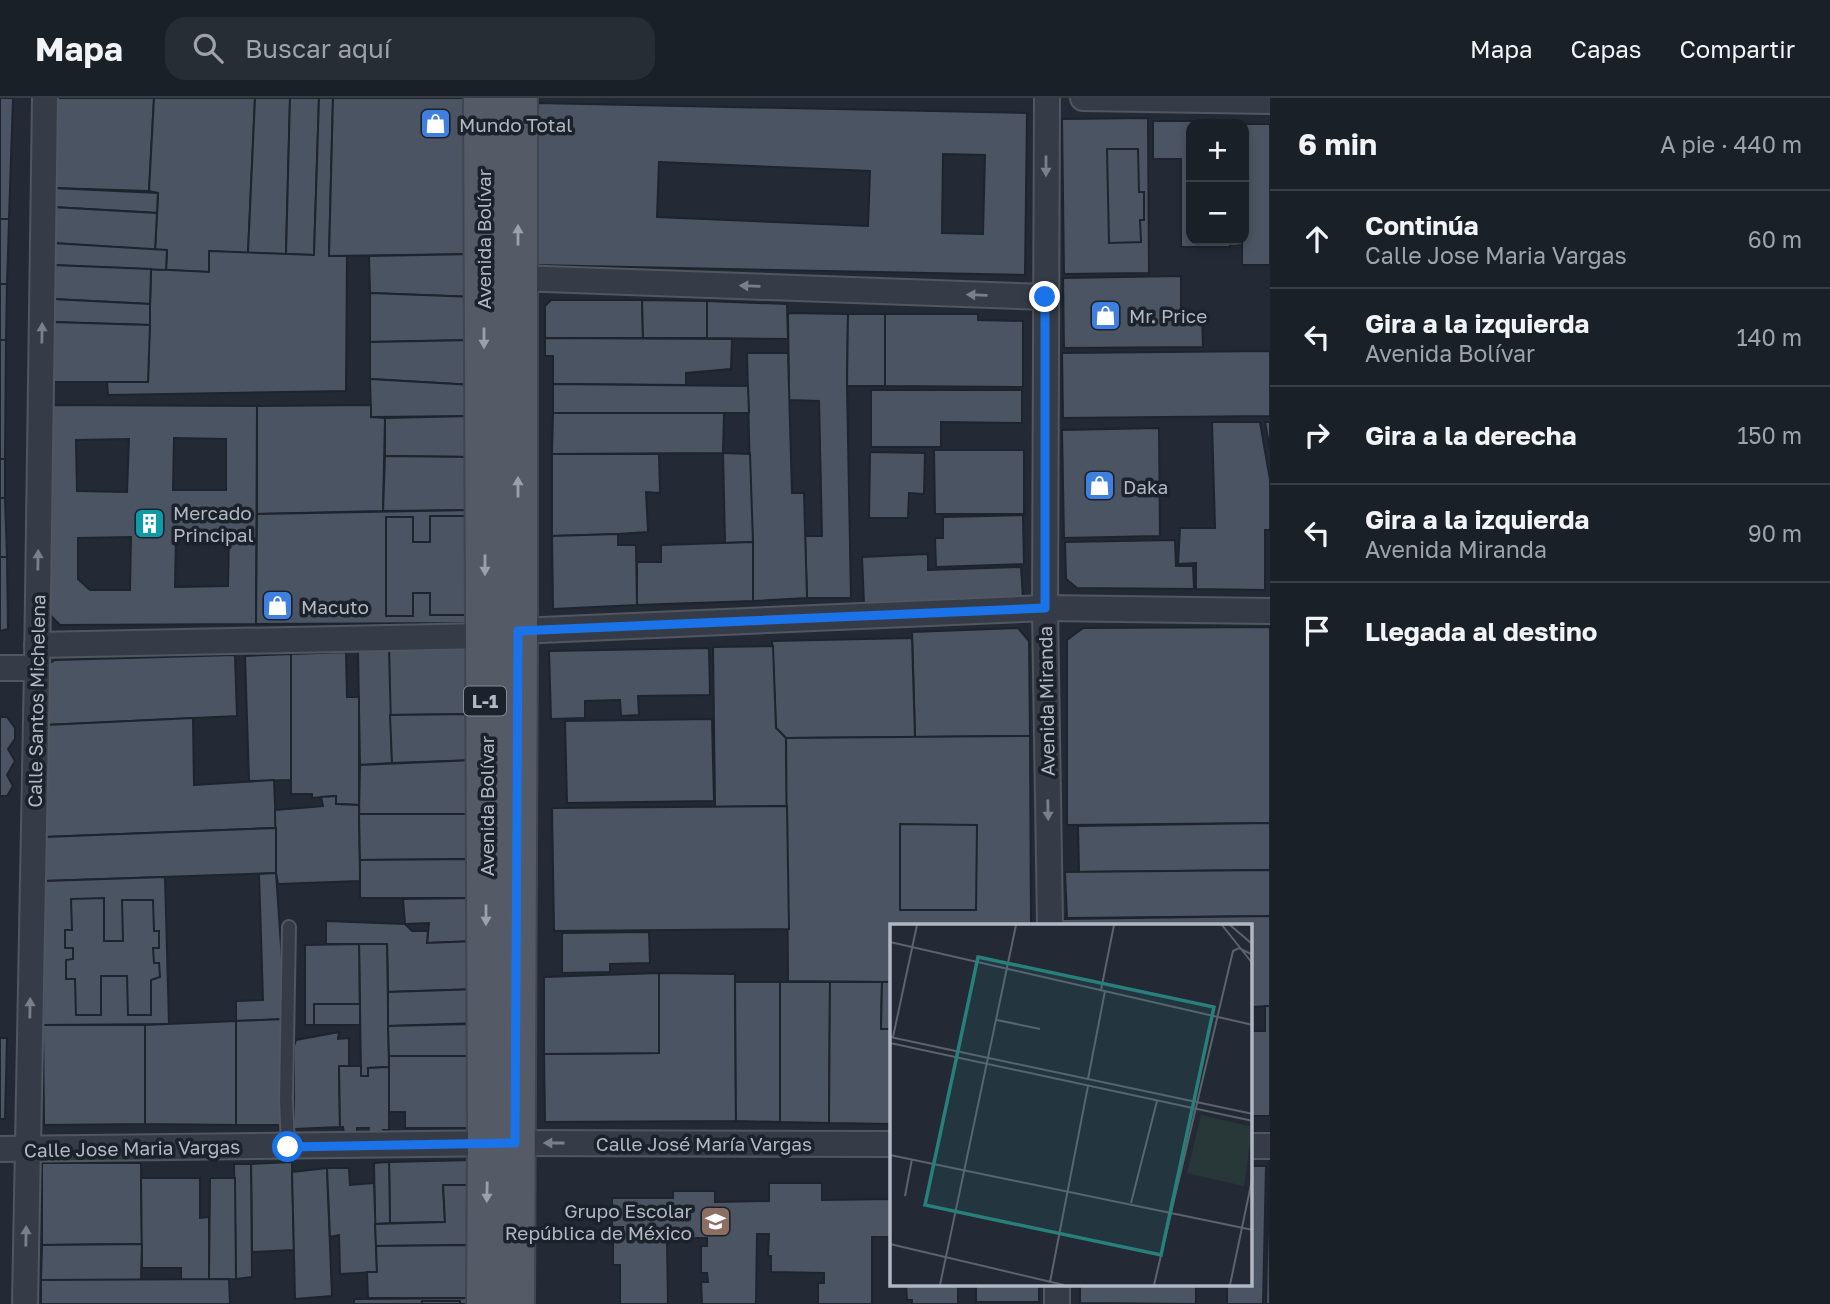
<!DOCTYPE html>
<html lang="es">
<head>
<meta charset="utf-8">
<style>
	:root { --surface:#1a2028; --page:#272d34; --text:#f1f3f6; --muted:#9fa3a8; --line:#383e45 }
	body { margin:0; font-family:"Golos Text",sans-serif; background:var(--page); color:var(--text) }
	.controls { position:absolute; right:21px; top:21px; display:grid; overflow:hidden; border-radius:14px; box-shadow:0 4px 10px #0003 }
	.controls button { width:63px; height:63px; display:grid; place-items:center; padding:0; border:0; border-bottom:2px solid var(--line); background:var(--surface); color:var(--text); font:35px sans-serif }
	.stop { position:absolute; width:21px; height:21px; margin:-16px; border:5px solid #1a73e8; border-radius:50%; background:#fff }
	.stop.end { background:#1a73e8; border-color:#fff; box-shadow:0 2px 7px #0008 }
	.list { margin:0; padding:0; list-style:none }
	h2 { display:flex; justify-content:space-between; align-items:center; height:91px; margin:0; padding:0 28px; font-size:30px }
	h2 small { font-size:23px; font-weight:400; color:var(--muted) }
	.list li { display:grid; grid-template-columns:46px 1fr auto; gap:21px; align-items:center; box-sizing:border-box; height:98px; padding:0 28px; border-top:2px solid var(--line) }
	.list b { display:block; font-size:26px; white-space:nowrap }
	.list p { margin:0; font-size:23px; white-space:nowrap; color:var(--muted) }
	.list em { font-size:23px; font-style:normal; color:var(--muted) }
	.icon { flex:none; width:38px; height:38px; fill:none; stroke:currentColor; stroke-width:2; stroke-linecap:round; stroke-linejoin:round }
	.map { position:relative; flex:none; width:1270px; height:1206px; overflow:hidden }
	header { display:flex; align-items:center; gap:42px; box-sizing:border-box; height:98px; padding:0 35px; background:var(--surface); border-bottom:2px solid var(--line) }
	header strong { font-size:33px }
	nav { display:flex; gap:38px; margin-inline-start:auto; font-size:24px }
	.search { width:490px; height:63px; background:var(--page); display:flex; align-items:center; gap:18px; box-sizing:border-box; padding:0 24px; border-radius:21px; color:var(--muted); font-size:26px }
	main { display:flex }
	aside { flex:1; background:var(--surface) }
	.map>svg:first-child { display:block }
</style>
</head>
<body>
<header>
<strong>Mapa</strong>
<div class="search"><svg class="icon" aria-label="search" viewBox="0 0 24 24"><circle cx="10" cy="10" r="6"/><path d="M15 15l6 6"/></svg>Buscar aquí</div>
<nav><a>Mapa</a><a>Capas</a><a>Compartir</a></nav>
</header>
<main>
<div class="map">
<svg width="1270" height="1206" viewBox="0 0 1270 1206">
	<rect width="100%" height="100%" fill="#232a36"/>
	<g fill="#4b5462" stroke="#1d242d" stroke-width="2" fill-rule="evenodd">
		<path d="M0,0H13L9,121H0Z"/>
		<path d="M55,0H154L149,93L53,90Z"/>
		<path d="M154,0H255L248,155L209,153V174L166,172L167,152H155L158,95L149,93Z"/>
		<path d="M255,0H290L286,156L248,155Z"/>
		<path d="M290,0H319L314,157L286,156Z"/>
		<path d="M319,0H333L329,158H347L346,293L108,297L107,284H148L151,171L209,174V153L314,157Z"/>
		<path d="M333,0H474L475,156L329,158Z"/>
		<path d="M537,5L1027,15L1025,177L535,167ZM943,56L985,57L983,136L942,135ZM659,64L870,73L868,128L657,119Z"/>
		<path d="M1148,20L1149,175L1064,176L1062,21Z"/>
		<path d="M1153,23H1230V26H1191V142H1230V149H1181V61H1153Z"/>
		<path d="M1241,26H1270V167H1242V142H1244V26Z"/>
		<path d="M1107,51H1138L1139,94H1144V122H1140L1141,144L1109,145Z"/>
		<path d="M53,90L158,95L157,115L52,109Z"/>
		<path d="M52,109L157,115L155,152L52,145Z"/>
		<path d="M0,121H9L7,186H0Z"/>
		<path d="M52,145L167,152L166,172L52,167Z"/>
		<path d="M475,156L474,199L370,195L369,158Z"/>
		<path d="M52,167L151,171L150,206L52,201Z"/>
		<path d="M1181,178V216H1202L1203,249L1064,250L1063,180Z"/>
		<path d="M0,186H7L6,242H0Z"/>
		<path d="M370,195L474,199L473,242L370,244Z"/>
		<path d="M52,201L150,206V227L51,224Z"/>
		<path d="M551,202H642L643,240H545V208Z"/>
		<path d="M642,202L707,203V240H643Z"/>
		<path d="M707,203L787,206L788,241L707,240Z"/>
		<path d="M788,215L848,216L847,288L851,500H807L805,438H822L819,303L789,302Z"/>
		<path d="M848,216H885V288H847Z"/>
		<path d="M885,216H978V222L1023,223V289L885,288Z"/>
		<path d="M51,224L150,227L148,284H49Z"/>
		<path d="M545,240L732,241L731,271L686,275V287L553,286V258H545Z"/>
		<path d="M0,242H6L5,361H0Z"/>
		<path d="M473,242V287L370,281V244Z"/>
		<path d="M1270,253V318L1063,320L1062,255Z"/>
		<path d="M747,255H788L792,395H804L807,500L753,503Z"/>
		<path d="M370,281L473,287V318L371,319Z"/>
		<path d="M553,286L748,288L749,315H553Z"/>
		<path d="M871,292H1022V325L941,324V349H871Z"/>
		<path d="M45,307L257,308L256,526L60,527L44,511ZM174,340L226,341V392H173ZM129,341L127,394L77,393L76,342ZM229,435L228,488L175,489L176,437ZM131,439L130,492H90L78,481V440Z"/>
		<path d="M371,307V319L385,320L383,413L257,416V308Z"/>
		<path d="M553,315H724L723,355L552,356Z"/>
		<path d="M473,318L472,359L385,358V320Z"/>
		<path d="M1212,324H1260L1270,382V432H1265V492L1196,491V465L1178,466L1180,430H1215Z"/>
		<path d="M1265,324H1270V352Z"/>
		<path d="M1159,330L1160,438L1064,440L1062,332Z"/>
		<path d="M934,352H1024V416H935Z"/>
		<path d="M870,354L925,355L924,396L909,395L908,420H869Z"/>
		<path d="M723,355L750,356L753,444L725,445Z"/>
		<path d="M552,356H659L660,395L646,394L648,434L618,436L552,438Z"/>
		<path d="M385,358L472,359L473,412L383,413Z"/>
		<rect x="0" y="361" width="5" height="39"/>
		<path d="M0,400H5L7,459H0Z"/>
		<path d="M473,412L470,525L256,526L257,416Z"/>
		<path d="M1023,417L1024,466L936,469L935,440H943V419Z"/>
		<path d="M430,418H467V517H430V495H413V518H386V419H413V444H430Z"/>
		<path d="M618,436V447H636L637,507L553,511L552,438Z"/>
		<path d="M1175,442L1176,468H1193L1194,491L1077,490L1066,481L1065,444Z"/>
		<path d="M753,444V503L637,507V464H661V447Z"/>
		<path d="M928,456V472L1021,469L1023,500L864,506L862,459Z"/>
		<path d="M0,459H7L8,531L0,533Z"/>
		<path d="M1270,529V725L1067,727V542L1083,530Z"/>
		<path d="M1018,530L1029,543L1030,638L915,639L912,534Z"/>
		<path d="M912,540L915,639L786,640L776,630L772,543Z"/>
		<path d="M773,548L776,630L786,640L787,708L715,709L713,549Z"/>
		<path d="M475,550V616L390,617L389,552Z"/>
		<path d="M709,550L710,597L638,598L639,617L621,618L620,602L585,603V620L551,621L549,553Z"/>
		<path d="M358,552H389L392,665L360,667Z"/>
		<path d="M346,554L347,599H359V707L336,706V698L312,700V696H291V556Z"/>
		<path d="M291,556V682L249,683L245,558Z"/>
		<path d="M235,557L237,618L46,627L47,570L50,565L55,562Z"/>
		<path d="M475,616V662L392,665L390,617Z"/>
		<path d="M0,619H7L15,630V641L8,651L15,663L7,677L13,688L7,698H0Z"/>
		<path d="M193,620L194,687L274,682L276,730L45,739L46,627Z"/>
		<path d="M712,621L714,703L567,705L565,623Z"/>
		<path d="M1030,638L1031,828H892V884L788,883L786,640Z"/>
		<path d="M475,662L476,716H359L360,667Z"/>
		<path d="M336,698V706L359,707L360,783L278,786L276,775L275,712L323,708L321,699Z"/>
		<path d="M787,708L789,831L554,833L552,710Z"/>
		<path d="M359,716H476V761L360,762Z"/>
		<path d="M1270,725V772L1079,774L1078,728Z"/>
		<path d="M900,726L977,727L976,812H900Z"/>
		<path d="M276,730V775L45,783V739Z"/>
		<path d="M476,761V800H360V762Z"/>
		<path d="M1270,772V818L1067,820L1065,774Z"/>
		<path d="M276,775L286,921L236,923V903L263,902L259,776Z"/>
		<path d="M165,779L169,926L43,927L45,783Z"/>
		<path d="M104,800V843H123L122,802H153L154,833H159V850H153L154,865H159L160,879L151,882V917H128L127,878H101V917H76L75,881H66V862L73,861V850H65V832H72L71,801Z"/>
		<path d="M476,800V843L427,845L429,825L405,826L403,801Z"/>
		<path d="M1270,818V908L1251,909V828H1062V821Z"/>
		<path d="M326,823L405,826L412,833H428L427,845L476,843L480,891L388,894L387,846H326Z"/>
		<path d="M649,834L650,865L610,866V874L562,875V835Z"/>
		<path d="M359,846H387L389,969L368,970V978H361Z"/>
		<path d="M359,846L360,927H305V847Z"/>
		<path d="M659,875L735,876L736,1023L545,1024L544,956L659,955Z"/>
		<path d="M659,875V955L544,956V879Z"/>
		<path d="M735,884H780V1024L736,1023Z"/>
		<path d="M780,884H830L829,1025L780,1024Z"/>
		<path d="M830,884H882L881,931H892V1026L829,1025Z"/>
		<path d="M882,884H892V931H881Z"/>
		<path d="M480,891L481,925L388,928V894Z"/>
		<rect x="314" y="906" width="46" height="21"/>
		<path d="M1265,908H1270V1018H1251V933H1265Z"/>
		<path d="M286,921L285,1027H236V923Z"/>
		<path d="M236,923V1027L145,1026V927Z"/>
		<path d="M471,926L470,958H389L388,928Z"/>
		<path d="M43,927H145V1026L44,1027Z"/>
		<path d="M339,934L338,941L349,940V968H339L340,1029L294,1031V948L296,942Z"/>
		<path d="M0,940H7L5,1021H0Z"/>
		<path d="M389,958H470L477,1030H405V1014H389Z"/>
		<path d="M339,968H361V978H368V970L389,969V1032H383V1035H368L369,1030H357V1036H344L343,1029H340Z"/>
		<path d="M1269,1059L1270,1206H1266Z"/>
		<path d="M473,1062L474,1087H443L445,1124L390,1125L389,1064Z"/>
		<path d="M292,1064L294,1152L252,1154L251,1066Z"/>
		<path d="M389,1064L390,1125L375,1126L374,1065Z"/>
		<path d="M42,1065H141L142,1146L42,1147Z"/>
		<path d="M234,1066H251L252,1179L236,1181Z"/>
		<path d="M1251,1068H1266L1263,1206H1227V1187H1251Z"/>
		<path d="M327,1070L332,1198L295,1201L292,1074Z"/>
		<path d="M327,1070H349L350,1087L374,1085L377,1174L340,1176L339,1137L330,1139Z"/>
		<path d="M141,1080H200V1120L209,1119V1182L181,1183V1170H142Z"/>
		<path d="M210,1080H235L236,1181L209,1182Z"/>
		<path d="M769,1085H822V1102L892,1101V1139H872V1206H818V1185H824V1175L771,1174V1158H768L769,1136H757L756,1206H702L701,1184H708L707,1175H701V1148H707V1140H667L668,1206H620V1167H613V1140H623V1129H612V1100H673V1093H715V1104L769,1103Z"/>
		<path d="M443,1087H474V1147L376,1148L375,1126L445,1124Z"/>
		<path d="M142,1146L141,1182H41L42,1147Z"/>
		<path d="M474,1147V1200H368L367,1174H377L376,1148Z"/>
		<path d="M229,1181L230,1206H41V1182Z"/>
		<path d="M906,1187H958V1206H912V1202H907Z"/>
		<rect x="976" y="1187" width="63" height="17"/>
		<path d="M1080,1187H1196V1206L1080,1205Z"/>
		<path d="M474,1200V1206H354V1201Z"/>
		<rect x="422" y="1203" width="38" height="3"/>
	</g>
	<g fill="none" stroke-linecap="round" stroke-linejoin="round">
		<defs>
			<path id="lane" d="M288,1049L286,1001L289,829"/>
			<g id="street">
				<path d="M1047,0L1045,510L1050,828"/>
				<path d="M1083,0L1270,3"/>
				<path d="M518,180L1045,199"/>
				<path d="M518,533L1045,510L1270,513"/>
				<path d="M37,547L485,538"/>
				<path d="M0,570H37"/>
				<path d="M1251,1048H1270"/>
				<path d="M0,1051L515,1045L892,1046"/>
				<path d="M1057,1187V1206"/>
				<path d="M25,1206L37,570L45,0"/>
			</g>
			<g id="primary">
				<path d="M483,0L487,1046L486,1206"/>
				<path d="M515,1206L518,533V0"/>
			</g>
		</defs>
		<use href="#lane" stroke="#515761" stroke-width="16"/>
		<use href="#street" stroke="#515761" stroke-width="28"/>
		<use href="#primary" stroke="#3f4650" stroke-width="42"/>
		<use href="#lane" stroke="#363c47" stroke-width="12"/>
		<use href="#street" stroke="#363c47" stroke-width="24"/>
		<use href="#primary" stroke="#545b67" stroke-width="38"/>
	</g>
	<defs><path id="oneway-solid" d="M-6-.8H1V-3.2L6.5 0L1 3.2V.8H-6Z" transform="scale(1.75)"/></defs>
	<g fill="#7a808b">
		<use href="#oneway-solid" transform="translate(1046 68) rotate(90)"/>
		<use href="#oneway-solid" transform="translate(750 188) rotate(-178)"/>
		<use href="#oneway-solid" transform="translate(977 197) rotate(-178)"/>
		<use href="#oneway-solid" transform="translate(42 235) rotate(-89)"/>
		<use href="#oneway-solid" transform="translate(38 462) rotate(-89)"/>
		<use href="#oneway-solid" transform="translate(1048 712) rotate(89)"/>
		<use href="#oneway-solid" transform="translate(30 910) rotate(-89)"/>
		<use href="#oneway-solid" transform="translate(554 1045) rotate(-180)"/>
		<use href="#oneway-solid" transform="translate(26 1138) rotate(-89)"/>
	</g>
	<g fill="#9aa0ac">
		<use href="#oneway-solid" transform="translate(518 137) rotate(-90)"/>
		<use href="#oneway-solid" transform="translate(484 240) rotate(90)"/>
		<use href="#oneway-solid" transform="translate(518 389) rotate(-90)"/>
		<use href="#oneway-solid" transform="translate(485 467) rotate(90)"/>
		<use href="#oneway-solid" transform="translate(486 817) rotate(90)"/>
		<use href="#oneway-solid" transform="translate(487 1094) rotate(91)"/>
	</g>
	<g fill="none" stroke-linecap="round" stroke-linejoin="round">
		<path stroke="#1a73e8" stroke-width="9" d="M288,1049L515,1045L518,533L1045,510V199"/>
	</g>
	<defs>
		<symbol id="shop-square" viewBox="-11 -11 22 22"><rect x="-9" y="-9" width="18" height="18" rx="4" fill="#3f7fe0" stroke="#1b222b"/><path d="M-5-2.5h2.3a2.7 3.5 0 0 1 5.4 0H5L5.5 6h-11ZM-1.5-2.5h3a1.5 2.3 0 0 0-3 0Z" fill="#fff"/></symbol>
		<symbol id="building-square" viewBox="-11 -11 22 22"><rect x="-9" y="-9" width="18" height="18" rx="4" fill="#0f9aa8" stroke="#1b222b"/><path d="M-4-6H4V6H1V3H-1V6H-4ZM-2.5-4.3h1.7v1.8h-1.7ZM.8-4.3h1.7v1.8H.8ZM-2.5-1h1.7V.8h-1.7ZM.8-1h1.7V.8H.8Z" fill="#fff"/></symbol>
		<symbol id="university-square" viewBox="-11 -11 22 22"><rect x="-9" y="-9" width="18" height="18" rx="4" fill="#8d6e63" stroke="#1b222b"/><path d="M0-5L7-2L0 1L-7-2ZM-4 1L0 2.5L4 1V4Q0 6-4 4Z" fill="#fff"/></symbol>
	</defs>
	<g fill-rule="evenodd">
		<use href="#shop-square" x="418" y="8" width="35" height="35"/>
		<use href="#shop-square" x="1088" y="200" width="35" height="35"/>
		<use href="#shop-square" x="1082" y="370" width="35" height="35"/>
		<use href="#building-square" x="132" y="408" width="35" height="35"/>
		<use href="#shop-square" x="260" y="490" width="35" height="35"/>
		<use href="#university-square" x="698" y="1106" width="35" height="35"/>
	</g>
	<g text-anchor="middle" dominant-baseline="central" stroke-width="7" stroke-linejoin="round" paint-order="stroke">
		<rect fill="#1b222b" stroke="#848a95" stroke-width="2" x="464" y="588.5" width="42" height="29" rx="5"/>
		<g font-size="18" font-weight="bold" fill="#b1b7c3">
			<text x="485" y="603">L-1</text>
		</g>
		<g font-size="19" fill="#b1b7c3" stroke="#1b222b" text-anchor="start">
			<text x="459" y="26">Mundo Total</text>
			<text x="1129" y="217">Mr. Price</text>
			<text x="1123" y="388">Daka</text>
			<text x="173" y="414">Mercado<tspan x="173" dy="22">Principal</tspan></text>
			<text x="301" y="508">Macuto</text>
			<text x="692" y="1112" text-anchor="end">Grupo Escolar<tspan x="692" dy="22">República de México</tspan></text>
		</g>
		<g font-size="19" fill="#b1b7c3" stroke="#1b222b">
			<text transform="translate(483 141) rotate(-90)">Avenida Bolívar</text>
			<text transform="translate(36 603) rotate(-89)">Calle Santos Michelena</text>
			<text transform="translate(1046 603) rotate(-91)">Avenida Miranda</text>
			<text transform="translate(486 708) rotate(-90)">Avenida Bolívar</text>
			<text x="704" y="1045">Calle José María Vargas</text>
			<text transform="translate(132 1050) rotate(-1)">Calle Jose Maria Vargas</text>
		</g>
	</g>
	<g transform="translate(890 826)">
		<rect width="362" height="362" fill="#232a36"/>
		<path d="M311,191L362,203L354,262L297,249Z" fill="#283839"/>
		<path fill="none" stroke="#5c626e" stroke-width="2" d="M332,1L363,40M340,1L361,19M0,18L363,101M211,66L224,1M107,96L150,105M0,113L363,190M3,113L27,1M0,119L363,197M198,155L215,67M0,231L363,306M15,272L22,235M241,279L267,177M0,320L174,361M160,358L198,162M50,361L126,1M264,361L343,27L349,24L363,31M340,361L363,251"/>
		<path fill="#27807b" fill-opacity="0.15" stroke="#27807b" stroke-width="3.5" d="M88,33L324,83L271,331L35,281Z"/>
		<rect width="362" height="362" fill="none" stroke="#b1b7c3" stroke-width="3.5"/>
	</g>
</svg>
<div class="controls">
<button>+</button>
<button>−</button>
</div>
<div class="stop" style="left:288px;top:1049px"></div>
<div class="stop end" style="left:1045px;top:199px"></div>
</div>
<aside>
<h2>6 min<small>A pie · 440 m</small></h2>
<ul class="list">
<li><svg class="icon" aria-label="ahead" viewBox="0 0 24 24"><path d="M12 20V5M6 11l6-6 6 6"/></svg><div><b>Continúa</b><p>Calle Jose Maria Vargas</p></div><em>60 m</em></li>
<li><svg class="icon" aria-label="left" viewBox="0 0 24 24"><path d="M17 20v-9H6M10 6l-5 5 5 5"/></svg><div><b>Gira a la izquierda</b><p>Avenida Bolívar</p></div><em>140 m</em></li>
<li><svg class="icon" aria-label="right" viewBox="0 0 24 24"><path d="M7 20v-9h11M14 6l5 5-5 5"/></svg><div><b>Gira a la derecha</b></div><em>150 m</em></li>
<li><svg class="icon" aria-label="left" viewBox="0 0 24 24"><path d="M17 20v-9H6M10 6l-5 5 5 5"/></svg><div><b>Gira a la izquierda</b><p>Avenida Miranda</p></div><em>90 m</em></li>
<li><svg class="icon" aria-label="arrive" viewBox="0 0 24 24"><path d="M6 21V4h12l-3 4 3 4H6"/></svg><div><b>Llegada al destino</b></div></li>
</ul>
</aside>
</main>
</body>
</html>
